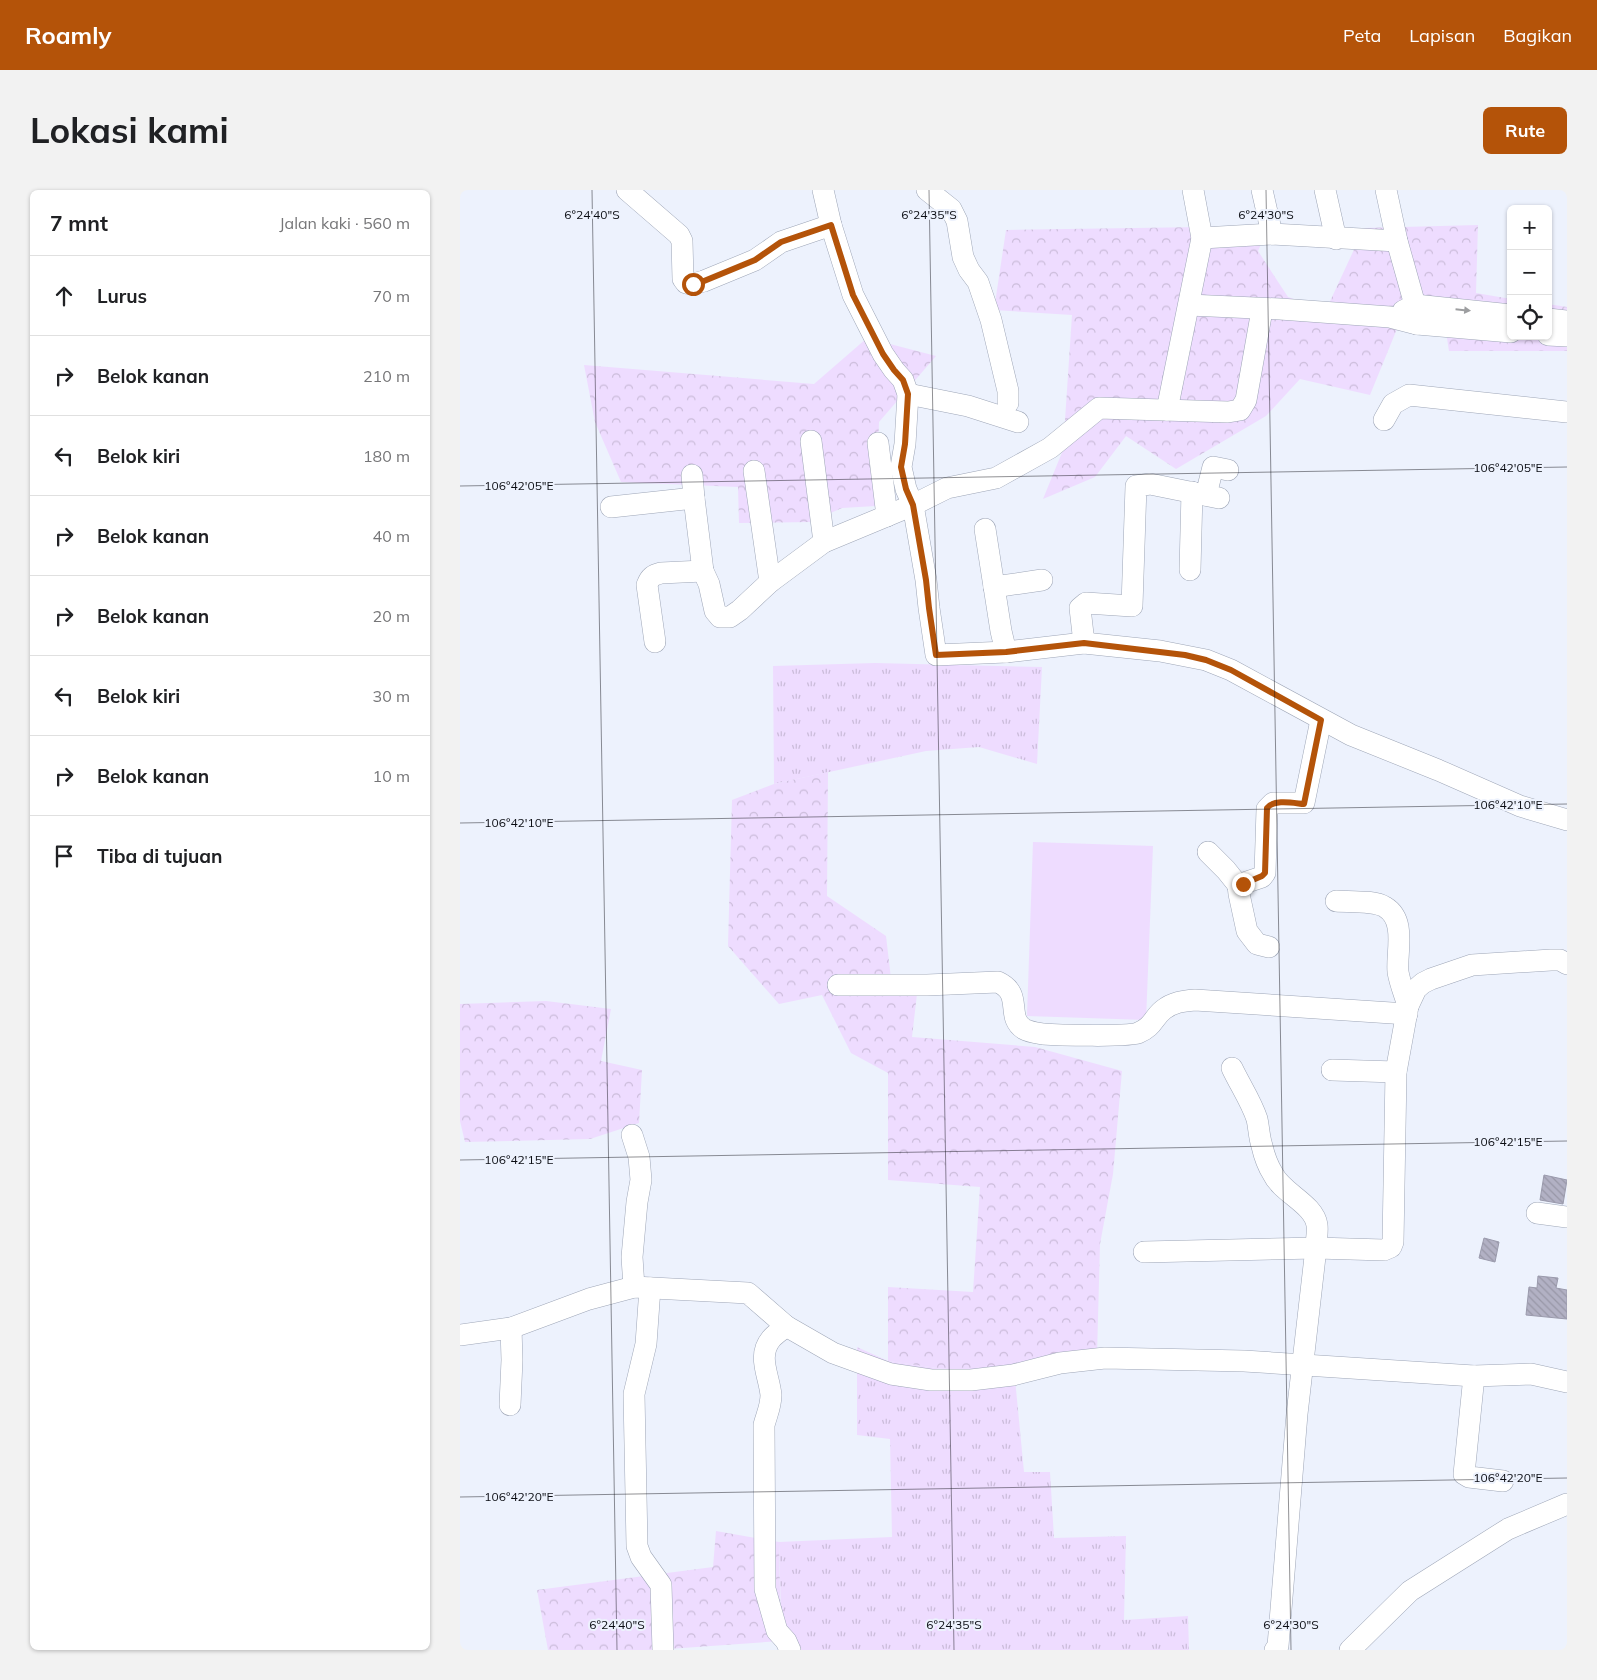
<!DOCTYPE html>
<html lang="id">
<head>
<meta charset="utf-8">
<style>
	:root { --surface:#fff; --page:#f2f2f2; --text:#202124; --muted:#757577; --line:#e0e0e0; --accent:#b45309 }
	body { margin:0; font-family:Mulish,sans-serif; background:var(--page); color:var(--text) }
	.controls { position:absolute; right:15px; top:15px; display:grid; overflow:hidden; border-radius:8px; box-shadow:0 1px 4px #0004 }
	.controls button { width:45px; height:45px; display:grid; place-items:center; padding:0; border:0; border-bottom:1px solid var(--line); background:var(--surface); color:var(--text); font:25px sans-serif }
	.stop { position:absolute; width:15px; height:15px; margin:-11px; border:4px solid #b45309; border-radius:50%; background:#fff }
	.stop.end { background:#b45309; border-color:#fff; box-shadow:0 1px 5px #0008 }
	.list { margin:0; padding:0; list-style:none }
	h2 { display:flex; justify-content:space-between; align-items:center; height:65px; margin:0; padding:0 20px; font-size:21px }
	h2 small { font-size:16px; font-weight:400; color:var(--muted) }
	.list li { display:grid; grid-template-columns:32px 1fr auto; gap:15px; align-items:center; box-sizing:border-box; height:80px; padding:0 20px; border-top:1px solid var(--line) }
	.list b { display:block; font-size:19px; white-space:nowrap }
	.list em { font-size:16px; font-style:normal; color:var(--muted) }
	.icon { flex:none; width:28px; height:28px; fill:none; stroke:currentColor; stroke-width:2; stroke-linecap:round; stroke-linejoin:round }
	.map { position:relative; flex:none; width:1107px; height:1460px; overflow:hidden; border-radius:8px }
	header { display:flex; align-items:center; gap:30px; box-sizing:border-box; height:70px; padding:0 25px; background:var(--accent); color:#fff }
	header strong { font-size:24px }
	nav { display:flex; gap:28px; margin-inline-start:auto; font-size:18px }
	.intro { display:flex; align-items:center; justify-content:space-between; box-sizing:border-box; height:120px; padding:0 30px }
	h1 { margin:0; font-size:35px }
	.button { padding:12px 22px; border-radius:8px; background:var(--accent); color:#fff; font-size:18px; font-weight:700 }
	main { display:flex; gap:30px; padding:0 30px }
	aside { flex:1; background:var(--surface); border-radius:8px; box-shadow:0 1px 4px #0004 }
	.map>svg:first-child { display:block }
</style>
</head>
<body>
<header>
<strong>Roamly</strong>
<nav><a>Peta</a><a>Lapisan</a><a>Bagikan</a></nav>
</header>
<div class="intro"><h1>Lokasi kami</h1><a class="button">Rute</a></div>
<main>
<aside>
<h2>7 mnt<small>Jalan kaki · 560 m</small></h2>
<ul class="list">
<li><svg class="icon" aria-label="ahead" viewBox="0 0 24 24"><path d="M12 20V5M6 11l6-6 6 6"/></svg><div><b>Lurus</b></div><em>70 m</em></li>
<li><svg class="icon" aria-label="right" viewBox="0 0 24 24"><path d="M7 20v-9h11M14 6l5 5-5 5"/></svg><div><b>Belok kanan</b></div><em>210 m</em></li>
<li><svg class="icon" aria-label="left" viewBox="0 0 24 24"><path d="M17 20v-9H6M10 6l-5 5 5 5"/></svg><div><b>Belok kiri</b></div><em>180 m</em></li>
<li><svg class="icon" aria-label="right" viewBox="0 0 24 24"><path d="M7 20v-9h11M14 6l5 5-5 5"/></svg><div><b>Belok kanan</b></div><em>40 m</em></li>
<li><svg class="icon" aria-label="right" viewBox="0 0 24 24"><path d="M7 20v-9h11M14 6l5 5-5 5"/></svg><div><b>Belok kanan</b></div><em>20 m</em></li>
<li><svg class="icon" aria-label="left" viewBox="0 0 24 24"><path d="M17 20v-9H6M10 6l-5 5 5 5"/></svg><div><b>Belok kiri</b></div><em>30 m</em></li>
<li><svg class="icon" aria-label="right" viewBox="0 0 24 24"><path d="M7 20v-9h11M14 6l5 5-5 5"/></svg><div><b>Belok kanan</b></div><em>10 m</em></li>
<li><svg class="icon" aria-label="arrive" viewBox="0 0 24 24"><path d="M6 21V4h12l-3 4 3 4H6"/></svg><div><b>Tiba di tujuan</b></div></li>
</ul>
</aside>
<div class="map">
<svg width="1107" height="1460" viewBox="0 0 1107 1460">
	<defs>
		<pattern id="grass-tufts" width="24" height="20" patternUnits="userSpaceOnUse" patternTransform="scale(1.25)"><rect width="24" height="20" fill="#eedcff"/><path d="M3 7l-1-3M5 7V3M7 7l1-3M15 17l-1-3M17 17v-4M19 17l1-3" fill="none" stroke="#cbbcda"/></pattern>
		<pattern id="forest-crowns" width="20" height="18" patternUnits="userSpaceOnUse" patternTransform="scale(1.25)"><rect width="20" height="18" fill="#eedcff"/><path d="M2 6a3 3 0 1 1 6 0M12 15a3 3 0 1 1 6 0" fill="none" stroke="#cbbcda"/></pattern>
		<pattern id="building-back-hatch" width="6" height="6" patternUnits="userSpaceOnUse" patternTransform="scale(1.25)"><rect width="6" height="6" fill="#b2b1c4"/><path d="M-1 5l2 2M0 0l6 6M5-1l2 2" fill="none" stroke="#9897a7"/></pattern>
	</defs>
	<rect width="100%" height="100%" fill="#edf2fd"/>
	<g fill="url(#grass-tufts)">
		<path d="M415,473L582,477L577,574L519,557L466,561L314,594L313,476Z"/>
		<path d="M397,1157L428,1171L555,1189L564,1282H590L594,1348L666,1346L664,1430L728,1426L729,1460H322L319,1352L432,1347L430,1249L397,1245Z"/>
	</g>
	<g fill="url(#forest-crowns)">
		<path d="M1018,35L1016,103L1051,109V146H1088V114L1107,117V161H989L982,116L950,107L910,205L840,189L806,226L716,279L666,246L635,287L583,309L603,260L612,125L534,120L546,40L809,36L798,61L828,107L866,120L904,38Z"/>
		<path d="M407,148L476,166L419,232L416,316L382,318L350,332L279,333L278,297L161,292L135,232L124,175L354,194Z"/>
		<path d="M368,582L367,706L426,746L432,797L457,804L452,847L575,857L662,881L653,984L640,1054L637,1166L555,1189L428,1171V1097L513,1102L520,997L428,990V883L391,863L362,805L319,814L268,756L272,610L314,594Z"/>
		<path d="M86,811L151,819L141,871L182,880L179,933L130,949L5,952L0,931V814Z"/>
		<path d="M256,1341L319,1352L321,1451L194,1460H88L77,1400L253,1377Z"/>
	</g>
	<path fill="#eedcff" d="M573,652L693,656L686,830L567,826Z"/>
	<g fill="url(#building-back-hatch)" stroke="#9a9aac">
		<path d="M1084,985L1107,990L1103,1014L1080,1010Z"/>
		<path d="M1024,1048L1039,1052L1035,1072L1019,1068Z"/>
		<path d="M1078,1086L1098,1088L1096,1098L1107,1100V1129L1066,1125L1069,1097L1077,1098Z"/>
	</g>
	<g fill="none" stroke-linecap="round" stroke-linejoin="round">
		<defs>
			<g id="minor">
				<path d="M167,0L219,45L222,51L223,89L226,93L233,94L244,91L295,70L321,52L371,35"/>
				<path d="M363,0L371,35L393,105L423,164L434,180L443,190L448,204L445,254L441,277L446,299L453,315L466,390L469,418L476,465L546,462L624,453L700,461L746,470L771,480L891,545L978,580L1060,616L1107,630"/>
				<path d="M467,0L491,19L497,31L503,67L509,80L518,92L531,130L548,201V213"/>
				<path d="M733,0L742,48L812,44L937,51"/>
				<path d="M802,0L812,44"/>
				<path d="M865,0L876,49"/>
				<path d="M926,0L937,51L955,115L957,134"/>
				<path d="M729,115L820,119L930,127L957,134L1051,142"/>
				<path d="M943,121L955,115L1051,125"/>
				<path d="M1088,129L1107,131"/>
				<path d="M1088,145L1107,146"/>
				<path d="M448,204L508,216L558,232"/>
				<path d="M707,220L742,48"/>
				<path d="M924,230L933,214L949,205L1107,222"/>
				<path d="M351,251L364,352"/>
				<path d="M418,253L427,326"/>
				<path d="M294,281L310,392"/>
				<path d="M746,305L753,277L768,280"/>
				<path d="M234,308L243,381L249,394L255,421L260,427H270L280,420L310,392L364,352L453,315L487,298L536,288L590,258L639,218L768,222L780,220L786,210L802,120"/>
				<path d="M151,317L234,308L232,285"/>
				<path d="M525,339L541,441L546,462"/>
				<path d="M730,380L732,302"/>
				<path d="M534,397L582,390"/>
				<path d="M195,452L187,395C190,387 193,385 201,383L243,381"/>
				<path d="M624,453L620,418L626,413L672,416L676,296L690,294L759,308"/>
				<path d="M748,662L766,680L778,695L802,687L805,683L807,619L813,613H844L861,530"/>
				<path d="M778,695L779,704L787,741L797,754L809,757"/>
				<path d="M876,711C889,712 914,710 925,717C947,730 936,763 938,782C940,794 945,805 948,816"/>
				<path d="M378,795H467L538,792C564,804 545,827 564,839C569,842 577,843 583,844C595,845 671,847 678,843C693,837 693,828 703,820C713,812 723,811 735,810L947,824"/>
				<path d="M772,878C780,895 791,911 797,929C799,938 799,947 802,956C804,965 808,976 813,984C822,1003 854,1014 857,1035C858,1042 856,1051 856,1058L837,1224L818,1456L815,1460"/>
				<path d="M872,880L936,882"/>
				<path d="M172,945L179,967L181,990L177,1012L172,1067L174,1097"/>
				<path d="M1077,1023L1107,1027"/>
				<path d="M684,1062L856,1058L924,1060L931,1057L933,1052L936,882L948,816L956,799L963,793L971,789L1012,775L1091,770H1100L1107,774"/>
				<path d="M190,1098L186,1154L174,1204L177,1356L181,1367L201,1395L203,1460"/>
				<path d="M326,1136C322,1140 315,1144 311,1149C297,1166 309,1185 311,1205C311,1216 307,1224 304,1235L305,1399L317,1441L326,1451L330,1460"/>
				<path d="M0,1145L51,1138L129,1109L174,1097L288,1103L326,1136L373,1163L431,1184L471,1190H511L553,1185L600,1173L645,1168L784,1171L1014,1186L1071,1184L1107,1192"/>
				<path d="M1014,1186L1004,1284L1009,1287L1043,1291"/>
				<path d="M50,1215L52,1170L51,1138"/>
				<path d="M890,1460L950,1401L1048,1339L1107,1314"/>
			</g>
		</defs>
		<use href="#minor" stroke="#9ea6b7" stroke-width="22"/>
		<use href="#minor" stroke="#fff" stroke-width="21"/>
	</g>
	<defs><path id="oneway-solid" d="M-6-.8H1V-3.2L6.5 0L1 3.2V.8H-6Z" transform="scale(1.25)"/></defs>
	<use fill="#9d9ea0" href="#oneway-solid" transform="translate(1003 120) rotate(6)"/>
	<g fill="none" stroke-linecap="round" stroke-linejoin="round">
		<path stroke="#b45309" stroke-width="6" d="M233,94L244,91L295,70L321,52L371,35L393,105L423,164L434,180L443,190L448,204L445,254L441,277L446,299L453,315L466,390L469,418L476,465L546,462L624,453L725,465L746,470L771,480L861,530L844,614C833,613 814,609 807,618L805,683L802,686L783,694"/>
	</g>
	<path fill="none" stroke="#0a0c12" stroke-width="1" stroke-opacity="0.45" d="M132,0L157,1460M469,0L494,1460M806,0L831,1460M0,296L1107,277M0,633L1107,614M0,970L1107,951M0,1307L1107,1288"/>
	<g font-size="12" text-anchor="middle" fill="#0a0c12" stroke="#edf2fd" stroke-width="4" stroke-linejoin="round" paint-order="stroke">
		<text x="132" y="29">6°24'40"S</text>
		<text x="469" y="29">6°24'35"S</text>
		<text x="806" y="29">6°24'30"S</text>
		<text x="1048" y="282">106°42'05"E</text>
		<text x="59" y="300">106°42'05"E</text>
		<text x="1048" y="619">106°42'10"E</text>
		<text x="59" y="637">106°42'10"E</text>
		<text x="1048" y="956">106°42'15"E</text>
		<text x="59" y="974">106°42'15"E</text>
		<text x="1048" y="1292">106°42'20"E</text>
		<text x="59" y="1311">106°42'20"E</text>
		<text x="157" y="1439">6°24'40"S</text>
		<text x="494" y="1439">6°24'35"S</text>
		<text x="831" y="1439">6°24'30"S</text>
	</g>
</svg>
<div class="controls">
<button>+</button>
<button>−</button>
<button><svg class="icon" aria-label="locate" viewBox="0 0 24 24"><circle cx="12" cy="12" r="6"/><path d="M12 2v4M12 18v4M2 12h4M18 12h4"/></svg></button>
</div>
<div class="stop" style="left:233px;top:94px"></div>
<div class="stop end" style="left:783px;top:694px"></div>
</div>
</main>
</body>
</html>
